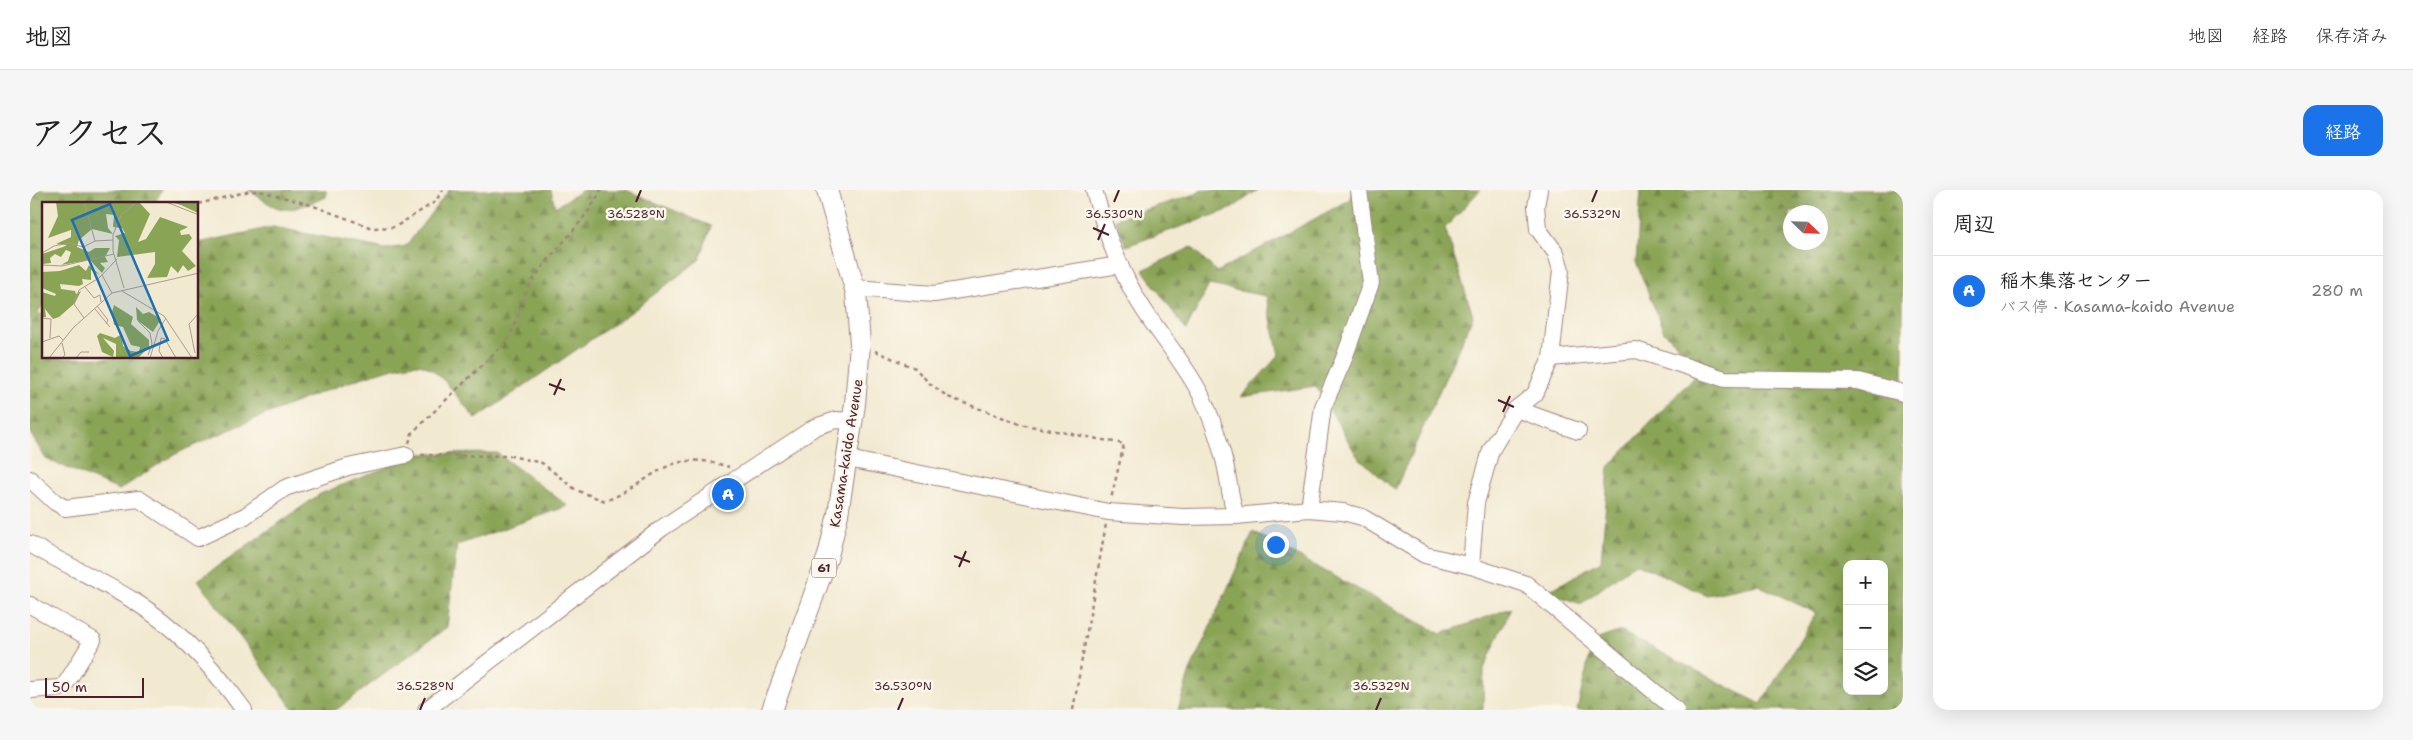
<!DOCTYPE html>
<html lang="ja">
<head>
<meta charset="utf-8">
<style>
	:root { --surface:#fff; --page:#f6f6f6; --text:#222; --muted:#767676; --line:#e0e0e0; --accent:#1a73e8 }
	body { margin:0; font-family:"Shantell Sans","Klee One",sans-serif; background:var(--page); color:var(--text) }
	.controls { position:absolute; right:15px; bottom:15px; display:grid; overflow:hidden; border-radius:10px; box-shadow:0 5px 20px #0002 }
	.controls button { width:45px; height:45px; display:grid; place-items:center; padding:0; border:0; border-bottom:1px solid var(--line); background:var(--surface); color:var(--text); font:25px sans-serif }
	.compass { position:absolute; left:1753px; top:15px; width:45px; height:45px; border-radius:50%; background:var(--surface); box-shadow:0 5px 20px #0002; rotate:113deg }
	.scale { position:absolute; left:15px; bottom:12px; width:99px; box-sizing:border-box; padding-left:5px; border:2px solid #4a1f2b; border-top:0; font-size:14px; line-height:18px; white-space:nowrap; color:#4a1f2b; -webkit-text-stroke:4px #fbf7ec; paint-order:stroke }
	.you { position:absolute; left:1245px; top:354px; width:18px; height:18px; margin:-12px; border:4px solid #fff; border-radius:50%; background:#1a73e8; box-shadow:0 0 0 8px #1a73e833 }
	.badge { display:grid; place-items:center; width:32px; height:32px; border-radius:50%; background:var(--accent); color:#fff; font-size:16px; font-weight:700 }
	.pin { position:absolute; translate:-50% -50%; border:2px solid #fff; box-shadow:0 1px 5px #0006 }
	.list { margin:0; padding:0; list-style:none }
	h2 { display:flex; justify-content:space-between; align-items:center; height:65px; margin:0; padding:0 20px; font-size:21px }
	h2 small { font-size:16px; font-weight:400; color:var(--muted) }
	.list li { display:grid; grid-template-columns:32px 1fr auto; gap:15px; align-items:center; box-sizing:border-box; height:70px; padding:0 20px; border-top:1px solid var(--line) }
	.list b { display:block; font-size:19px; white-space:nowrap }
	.list p { margin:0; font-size:16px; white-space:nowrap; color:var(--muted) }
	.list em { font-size:16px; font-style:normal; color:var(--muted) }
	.icon { flex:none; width:28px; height:28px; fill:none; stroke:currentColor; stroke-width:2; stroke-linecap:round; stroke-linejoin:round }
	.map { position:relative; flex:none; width:1873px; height:520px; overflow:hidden; border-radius:15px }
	header { display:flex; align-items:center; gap:30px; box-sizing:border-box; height:70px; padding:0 25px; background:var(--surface); border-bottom:1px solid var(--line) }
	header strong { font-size:24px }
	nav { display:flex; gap:28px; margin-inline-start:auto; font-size:18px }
	.intro { display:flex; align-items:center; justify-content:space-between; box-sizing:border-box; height:120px; padding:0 30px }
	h1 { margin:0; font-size:35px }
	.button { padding:12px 22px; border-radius:15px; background:var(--accent); color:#fff; font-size:18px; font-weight:700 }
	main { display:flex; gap:30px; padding:0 30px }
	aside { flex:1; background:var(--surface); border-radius:15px; box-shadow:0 5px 20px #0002 }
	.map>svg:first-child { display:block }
</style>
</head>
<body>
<header>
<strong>地図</strong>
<nav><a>地図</a><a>経路</a><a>保存済み</a></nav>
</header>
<div class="intro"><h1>アクセス</h1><a class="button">経路</a></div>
<main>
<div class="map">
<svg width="1873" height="520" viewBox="0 0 1873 520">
	<defs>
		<pattern id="forest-firs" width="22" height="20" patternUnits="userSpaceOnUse" patternTransform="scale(1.25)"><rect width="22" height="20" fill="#8aa456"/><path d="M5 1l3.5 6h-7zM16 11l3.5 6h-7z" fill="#738547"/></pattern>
	</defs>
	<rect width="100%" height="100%" fill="#fbf7ec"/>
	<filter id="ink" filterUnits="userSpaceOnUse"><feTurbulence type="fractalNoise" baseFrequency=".02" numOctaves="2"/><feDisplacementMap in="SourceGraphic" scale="10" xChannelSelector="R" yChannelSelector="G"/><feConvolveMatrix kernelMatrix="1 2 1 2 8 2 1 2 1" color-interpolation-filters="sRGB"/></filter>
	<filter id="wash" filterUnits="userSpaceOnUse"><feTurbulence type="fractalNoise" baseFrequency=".0096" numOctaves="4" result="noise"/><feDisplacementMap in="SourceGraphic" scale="20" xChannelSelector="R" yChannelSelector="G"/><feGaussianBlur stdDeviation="1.12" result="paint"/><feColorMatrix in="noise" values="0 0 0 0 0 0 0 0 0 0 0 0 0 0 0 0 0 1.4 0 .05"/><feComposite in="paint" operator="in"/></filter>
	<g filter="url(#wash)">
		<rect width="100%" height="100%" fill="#f2e9d1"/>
		<g fill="url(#forest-firs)" stroke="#6a6240" fill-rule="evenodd">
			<path d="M0,0H132L124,14H14V114L8,122L14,127V168H168V53L243,37L356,59L376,56L419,0H521L525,17L553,0H596L681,36L670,69L604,120L446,229C432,214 412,182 393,175C368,165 187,245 154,260C131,271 110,287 89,300L16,269L0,243Z"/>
			<path d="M219,0H296V7C256,22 255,27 219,0Z"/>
			<path d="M1171,0H1228L1201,19L1096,56L1085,29L1166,4Z"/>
			<path d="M1323,0H1450L1415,38L1443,126L1365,300L1327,266L1286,196L1211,207L1249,165L1236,106L1179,95L1156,140L1113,80L1162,57L1187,82L1319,10Z"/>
			<path d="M1611,0H1873V520H1547L1563,451L1590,441L1731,514L1786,423L1728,395L1677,405L1605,373L1551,414L1517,402L1571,371L1579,277L1672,178L1634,142L1606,72ZM1760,22H1790V52H1760ZM1817,374H1854V501H1817Z"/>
			<path d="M467,263L538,316L427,355L417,437L306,520H264L168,390L290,304L389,264Z"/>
			<path d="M1223,342L1411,444L1481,418L1454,479L1453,520H1148L1160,481Z"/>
		</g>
	</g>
	<g filter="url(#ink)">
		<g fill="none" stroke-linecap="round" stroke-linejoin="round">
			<defs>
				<g id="minor">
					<path d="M1064,0C1075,41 1090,84 1114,120C1133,149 1155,174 1171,205C1180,224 1188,246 1193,266C1199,286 1199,305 1206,326"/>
					<path d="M825,98L904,104L1090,75"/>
					<path d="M1521,168L1606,160L1695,189L1828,191L1873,203"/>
					<path d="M1486,219L1548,241"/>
					<path d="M818,269L1078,322L1153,327L1206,326L1279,319L1313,322L1332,327L1395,365L1441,376L1496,394L1646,520"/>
					<path d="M0,289L25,312L35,318L109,309L168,348L215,326L255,298L318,277L376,265"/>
					<path d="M1279,319L1293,217L1313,171L1341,93L1329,0"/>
					<path d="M0,354C34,374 70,390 104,411C148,438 184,478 214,520"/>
					<path d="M1441,376L1446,313L1461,260L1486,219L1505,204L1521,168L1531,80L1526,63L1508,39L1506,16L1509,0"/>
					<path d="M0,415L63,450L35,495L30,498L0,500"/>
					<path d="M396,520L632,338L785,237L806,230L823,231"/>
				</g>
				<path id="major" d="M742,520L798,366L808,324L825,214L830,154L826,103L797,0"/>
			</defs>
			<use href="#minor" stroke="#9e847e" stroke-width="18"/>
			<use href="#major" stroke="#9e847e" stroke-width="22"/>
			<g stroke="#9e847e" stroke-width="2.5" stroke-dasharray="4 4" stroke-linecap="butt">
				<path d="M62,14H82"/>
				<path d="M168,14L220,1H230L281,15L342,38L365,37L405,12L413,0"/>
				<path d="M845,161L885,178L899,193L918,207L961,223L990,234L1094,254L1081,309"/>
				<path d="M379,253L382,243L477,151C489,132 491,106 503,90C524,59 554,34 571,0"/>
				<path d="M391,265L481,266L512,273L546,300L575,311C626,292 635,256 699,277"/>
				<path d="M1043,520L1076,334"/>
			</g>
			<use href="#minor" stroke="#fff" stroke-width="16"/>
			<use href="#major" stroke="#fff" stroke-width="20"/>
		</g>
	</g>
	<path fill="none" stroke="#4a1f2b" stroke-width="2" d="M606,12L611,0M1084,12L1089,0M1562,12L1567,0M1063,38L1079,45M1068,50L1075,34M519,194L535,200M524,205L531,189M1468,210L1484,217M1473,222L1480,206M924,366L940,372M929,377L936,361M390,520L395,508M868,520L873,508M1346,520L1351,508"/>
	<g text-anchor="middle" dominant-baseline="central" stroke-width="5" stroke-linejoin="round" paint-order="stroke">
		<rect fill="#fbf7ec" stroke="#7f6065" stroke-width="1" x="781.5" y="368.5" width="25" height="19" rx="4"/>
		<g font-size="12" font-weight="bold" fill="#4a1f2b">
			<text x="794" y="378">61</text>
		</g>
		<g font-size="14" fill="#4a1f2b" stroke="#fbf7ec">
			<text transform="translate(816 263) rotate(-81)">Kasama-kaido Avenue</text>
		</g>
	</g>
	<g transform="translate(12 12)">
		<rect width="156" height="156" fill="#f2e9d1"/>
		<path d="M14,0H97L108,12L96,40L104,37L118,15L146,25L138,29L139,33L147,32L150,36L140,49L154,64L146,69L141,63L136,71L129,64L125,75L105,76L113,62V50L75,55L77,38L73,34L83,31L80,26L71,25L72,13L64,12L66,26L71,32L50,27L37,38L35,45L47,50L53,46H68L63,55L66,60L58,61L63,66L60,71L48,58L19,63L26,59L29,50L24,48L19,55L13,52L8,56L9,61L0,62V52L21,45L25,43L14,42L29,35V28L6,36L16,14ZM127,0H156V11L139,3ZM37,63L44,69L47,63L58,73L49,68V78L40,77L41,82L37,84L18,82L19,87L33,89L34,92L39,89L33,101L17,115L11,117L3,107L4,115H0V90L13,94L14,92L0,86V70L18,69ZM72,103L91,115L89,122L107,138V145L96,156H74V142L61,136L72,149L71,155L60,150L55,134L58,131L73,136L80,132L81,144L89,149L97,150L98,145L89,143L81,125L72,123L70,110ZM94,105L101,112L107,110L119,117L111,130L95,118Z" fill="#8aa456"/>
		<path fill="none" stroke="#af988f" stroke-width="1" d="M42,0L53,39M124,0L157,13M0,51L12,44L27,41L41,45L53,39L71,38M0,63L20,64L72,52M60,73L70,91M43,85L52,96L58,93L59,100M82,86L71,49V33L79,13L95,0M80,89L122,114L150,156M55,104L66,118L64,122M53,107L68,125M0,116L9,117L8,136M42,116L32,102L37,88L57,76L75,57M96,119L108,131L110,142L106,153M0,140L17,134L21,138M20,141L23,153L20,156M153,151L147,122L157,111M7,156L31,126L70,91L157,71M34,156L39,150H47M43,156H65M108,156L116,129L124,116M121,156L117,149L119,136L123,137L134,156"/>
		<path fill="#1f6fb2" fill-opacity="0.15" stroke="#1f6fb2" stroke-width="2.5" d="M68,2L126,138L88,154L30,18Z"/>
		<rect width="156" height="156" fill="none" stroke="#4a1f2b" stroke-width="2.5"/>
	</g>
	<g font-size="12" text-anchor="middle" fill="#4a1f2b" stroke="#fbf7ec" stroke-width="5" stroke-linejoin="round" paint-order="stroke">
		<text x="606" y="28">36.528°N</text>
		<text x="1084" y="28">36.530°N</text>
		<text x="1562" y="28">36.532°N</text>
		<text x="395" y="500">36.528°N</text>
		<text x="873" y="500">36.530°N</text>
		<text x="1351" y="500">36.532°N</text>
	</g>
</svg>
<div class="controls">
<button>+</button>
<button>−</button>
<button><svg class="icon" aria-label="layers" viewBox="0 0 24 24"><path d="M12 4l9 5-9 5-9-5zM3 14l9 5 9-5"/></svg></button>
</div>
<svg class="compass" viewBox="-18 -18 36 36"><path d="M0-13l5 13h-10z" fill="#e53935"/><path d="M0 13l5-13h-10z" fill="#767676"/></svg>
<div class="scale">50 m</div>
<div class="you"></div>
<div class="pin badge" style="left:698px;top:304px">A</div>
</div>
<aside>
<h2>周辺<small></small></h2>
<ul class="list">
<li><span class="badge">A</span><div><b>稲木集落センター</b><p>バス停 · Kasama-kaido Avenue</p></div><em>280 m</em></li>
</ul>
</aside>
</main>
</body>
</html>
